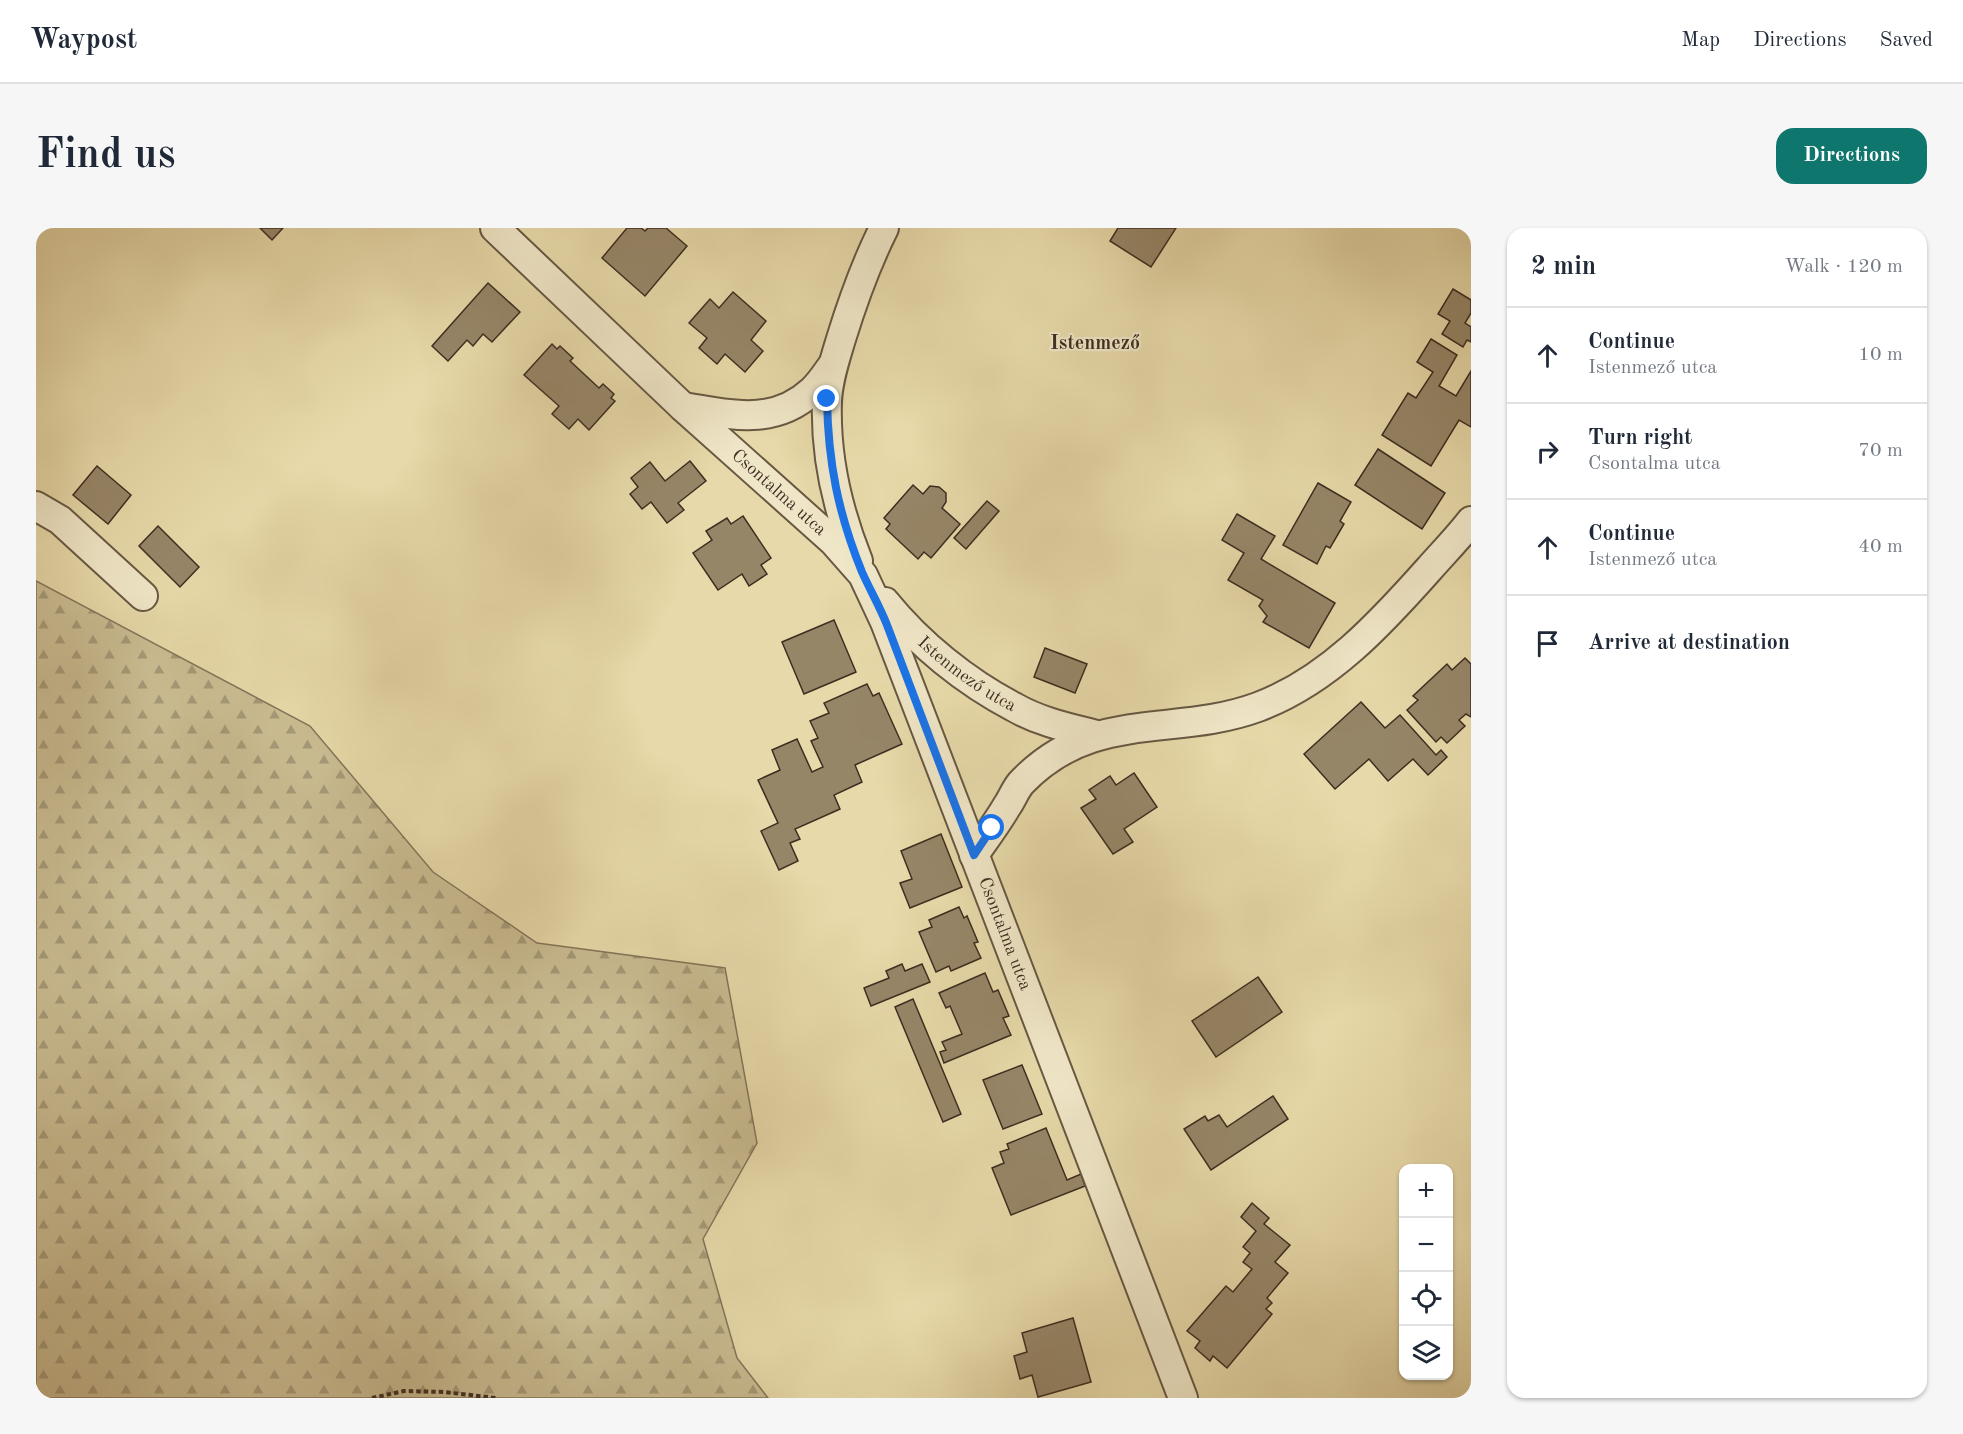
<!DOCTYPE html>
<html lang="en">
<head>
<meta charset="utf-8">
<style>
	:root { --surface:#fff; --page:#f6f6f7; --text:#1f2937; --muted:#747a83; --line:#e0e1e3; --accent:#0f766e }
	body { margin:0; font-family:"Old Standard TT",serif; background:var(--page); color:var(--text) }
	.controls { position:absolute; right:18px; bottom:18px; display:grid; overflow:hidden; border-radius:12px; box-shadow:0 2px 4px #0004 }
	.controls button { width:54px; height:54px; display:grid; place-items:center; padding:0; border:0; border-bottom:2px solid var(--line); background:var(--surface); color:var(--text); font:30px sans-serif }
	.stop { position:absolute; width:18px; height:18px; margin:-14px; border:4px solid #1a73e8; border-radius:50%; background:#fff }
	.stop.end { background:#1a73e8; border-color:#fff; box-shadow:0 2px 6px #0008 }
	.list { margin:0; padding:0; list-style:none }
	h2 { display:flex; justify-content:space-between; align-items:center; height:78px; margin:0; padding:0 24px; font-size:26px }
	h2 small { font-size:20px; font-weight:400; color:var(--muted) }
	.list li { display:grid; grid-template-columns:39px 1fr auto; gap:18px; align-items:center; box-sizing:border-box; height:96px; padding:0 24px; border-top:2px solid var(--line) }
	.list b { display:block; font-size:22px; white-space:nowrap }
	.list p { margin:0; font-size:20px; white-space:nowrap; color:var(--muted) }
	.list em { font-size:20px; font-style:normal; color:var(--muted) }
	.icon { flex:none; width:33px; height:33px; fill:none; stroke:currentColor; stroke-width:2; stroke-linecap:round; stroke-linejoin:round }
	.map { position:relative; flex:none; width:1435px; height:1170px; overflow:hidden; border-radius:18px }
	header { display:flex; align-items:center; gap:36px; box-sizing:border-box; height:84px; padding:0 30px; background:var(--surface); border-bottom:2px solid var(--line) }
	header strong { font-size:28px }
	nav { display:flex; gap:33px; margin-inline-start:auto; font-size:21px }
	.intro { display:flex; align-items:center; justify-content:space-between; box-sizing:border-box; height:144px; padding:0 36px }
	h1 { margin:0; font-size:42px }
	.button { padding:15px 27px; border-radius:18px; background:var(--accent); color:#fff; font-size:21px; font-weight:700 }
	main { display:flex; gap:36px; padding:0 36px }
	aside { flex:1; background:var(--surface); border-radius:18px; box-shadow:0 2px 4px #0004 }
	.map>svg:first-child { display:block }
</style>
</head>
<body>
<header>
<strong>Waypost</strong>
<nav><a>Map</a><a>Directions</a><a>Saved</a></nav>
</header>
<div class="intro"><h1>Find us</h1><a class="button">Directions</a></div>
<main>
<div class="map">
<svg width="1435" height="1170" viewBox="0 0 1435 1170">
	<defs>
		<pattern id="forest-firs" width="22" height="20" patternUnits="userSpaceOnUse" patternTransform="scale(1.5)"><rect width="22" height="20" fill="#cabc92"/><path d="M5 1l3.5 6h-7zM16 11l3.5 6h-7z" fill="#a59977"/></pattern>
	</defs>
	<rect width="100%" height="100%" fill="#e7d9a9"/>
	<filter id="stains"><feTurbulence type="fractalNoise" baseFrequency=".00333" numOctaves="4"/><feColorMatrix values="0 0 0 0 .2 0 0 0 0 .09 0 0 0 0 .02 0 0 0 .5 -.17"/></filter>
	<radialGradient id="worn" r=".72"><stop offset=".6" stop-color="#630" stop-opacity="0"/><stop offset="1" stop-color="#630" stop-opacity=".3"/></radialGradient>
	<path fill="url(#forest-firs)" stroke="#84745a" stroke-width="1.5" d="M0,353L274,498L397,644L501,715L689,740L721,915L667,1011L701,1130L732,1170H0Z"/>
	<g fill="#968668" stroke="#3e2d21" stroke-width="1.5">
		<path d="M224,0H247L236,12Z"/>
		<path d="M591,0H605L609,3L612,0H630L651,18L609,68L566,30Z"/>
		<path d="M1082,0H1140L1115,39L1074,13Z"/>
		<path d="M452,55L484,84L456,114L447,106L437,118L431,112L412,133L396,118Z"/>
		<path d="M1417,61L1435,72V85L1429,95L1435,99V114L1431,112L1427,119L1406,106L1414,93L1402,86Z"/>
		<path d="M697,64L730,93L715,112L727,123L709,144L689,126L681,136L663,120L671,110L653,95L674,71L683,80Z"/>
		<path d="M1395,111L1421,127L1403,158L1420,168L1435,143V199L1423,192L1395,238L1346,207L1372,165L1380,170L1397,144L1381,134Z"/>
		<path d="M516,116L521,121L524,118L537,130L534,133L563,160L567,156L578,166L575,170L579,173L553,202L542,191L533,201L516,186L523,178L488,147Z"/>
		<path d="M1342,221L1409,265L1386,301L1319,257Z"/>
		<path d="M654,233L670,253L642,275L648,282L631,295L615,274L606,281L594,266L602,259L595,250L614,234L629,253Z"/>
		<path d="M61,238L95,267L72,296L37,267Z"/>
		<path d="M1282,255L1315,274L1304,293L1308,296L1294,320L1290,318L1281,336L1247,317Z"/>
		<path d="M877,257L887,266L894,258L903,259L910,265V274L906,280L924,296L895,330L888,324L882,331L850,301L854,296L848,290Z"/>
		<path d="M951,273L963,283L930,321L918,310Z"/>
		<path d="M1201,286L1239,308L1225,331L1299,375L1273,420L1227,394L1231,388L1223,378L1227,372L1192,352L1208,325L1186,312Z"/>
		<path d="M707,288L735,330L725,337L731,346L713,358L706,346L682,362L657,325L676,312L670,303L691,290L695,296Z"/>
		<path d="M122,298L163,339L144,359L103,318Z"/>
		<path d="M798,392L820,444L768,466L746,414Z"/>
		<path d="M1009,420L1051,436L1039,465L998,449Z"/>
		<path d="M1429,430L1435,436V489L1430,486L1423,492L1429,498L1411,515L1405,509L1400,514L1371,482L1382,472L1377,468L1411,436L1416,442Z"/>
		<path d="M831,456L837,468L843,465L866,516L819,537L826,554L798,567L804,581L759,601L764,611L754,615L762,633L743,642L725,603L742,595L722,552L744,542L736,522L761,511L776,544L787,539L775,513L782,510L774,493L793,485L788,475Z"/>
		<path d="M1325,474L1349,500L1364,487L1400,527L1405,522L1411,529L1392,547L1377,531L1352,553L1333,531L1299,561L1268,526Z"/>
		<path d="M1098,545L1121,579L1088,601L1097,614L1077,626L1045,580L1060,571L1053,562L1074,548L1080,557Z"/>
		<path d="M905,606L926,659L874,680L864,655L876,651L865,623Z"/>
		<path d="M923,679L928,690L931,688L942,714L938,715L945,730L915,743L913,738L900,744L883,704L896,699L893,692Z"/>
		<path d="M866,736L869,743L886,736L894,754L835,778L828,760L853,750L850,743Z"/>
		<path d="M949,745L957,764L962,762L973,788L967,790L975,807L908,835L904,824L910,822L906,814L926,806L914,778L910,780L903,765Z"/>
		<path d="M1222,749L1246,784L1180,829L1156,793Z"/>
		<path d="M877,771L925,886L907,894L859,779Z"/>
		<path d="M986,837L1006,886L967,901L947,852Z"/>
		<path d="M1237,868L1252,891L1175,942L1148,901L1169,888L1172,893L1183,887L1191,899Z"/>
		<path d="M1010,900L1031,952L1045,946L1049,958L975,987L956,940L968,935L964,924L973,921L971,916Z"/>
		<path d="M1216,975L1233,990L1228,996L1254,1017L1239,1034L1252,1045L1231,1070L1236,1075L1230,1081L1236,1086L1191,1140L1177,1128L1174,1133L1159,1120L1164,1113L1151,1103L1190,1058L1197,1064L1216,1041L1207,1034L1214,1025L1207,1019L1220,1003L1205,989Z"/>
		<path d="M1037,1090L1055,1154L1002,1169L996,1147L984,1151L978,1128L991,1124L986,1105Z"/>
	</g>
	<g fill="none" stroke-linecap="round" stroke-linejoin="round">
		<defs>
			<g id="street">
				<path id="s1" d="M459,0L647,179L797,313L827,347L849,394L1147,1170"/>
				<path d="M647,179C693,186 737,199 776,163C784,156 790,146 796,138"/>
				<path d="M0,278L24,292L107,368"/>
				<path d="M822,333C802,283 789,228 791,173C792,152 799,131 805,111C817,72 830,36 848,0"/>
				<path id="s2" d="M849,374C883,416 930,454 978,479C1004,494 1033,500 1061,507"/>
				<path d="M938,627C949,611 961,595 971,578C976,571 979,562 985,555C1056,480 1138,510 1222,479C1292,453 1345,395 1393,341C1407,325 1422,310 1435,293"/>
			</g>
		</defs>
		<use href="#street" stroke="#685843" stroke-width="32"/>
		<path stroke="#3e2d21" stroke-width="4" stroke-dasharray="4.5 3" stroke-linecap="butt" d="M336,1170L368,1163L408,1164L460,1170"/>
		<use href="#street" stroke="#efe6c7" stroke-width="28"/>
	</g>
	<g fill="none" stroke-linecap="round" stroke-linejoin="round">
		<path stroke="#1a73e8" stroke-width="8" d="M791,171C792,234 802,285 826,344C834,362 844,379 851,397C880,474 909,551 938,627L956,600"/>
	</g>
	<g text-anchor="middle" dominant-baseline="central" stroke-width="4.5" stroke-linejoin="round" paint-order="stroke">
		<g font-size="18" fill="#3e2d21" stroke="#efe6c7">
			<text stroke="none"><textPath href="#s1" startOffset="388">Csontalma utca</textPath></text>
			<text stroke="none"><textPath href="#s2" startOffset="110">Istenmező utca</textPath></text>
			<text stroke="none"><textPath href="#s1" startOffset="892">Csontalma utca</textPath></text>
		</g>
		<g font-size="20" font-weight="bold" fill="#3e2d21" stroke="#efe6c7">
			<text x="1059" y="116">Istenmező</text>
		</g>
	</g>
	<rect width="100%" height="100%" filter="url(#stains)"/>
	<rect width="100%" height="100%" fill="url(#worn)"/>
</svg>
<div class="controls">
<button>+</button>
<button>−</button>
<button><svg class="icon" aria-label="locate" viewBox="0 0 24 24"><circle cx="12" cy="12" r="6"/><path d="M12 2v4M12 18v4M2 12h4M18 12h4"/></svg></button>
<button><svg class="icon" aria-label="layers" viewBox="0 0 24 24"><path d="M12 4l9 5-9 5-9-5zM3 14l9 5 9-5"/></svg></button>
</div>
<div class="stop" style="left:956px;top:600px"></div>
<div class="stop end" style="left:791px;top:171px"></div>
</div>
<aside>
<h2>2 min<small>Walk · 120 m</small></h2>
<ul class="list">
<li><svg class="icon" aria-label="ahead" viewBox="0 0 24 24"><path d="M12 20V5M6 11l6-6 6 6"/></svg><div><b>Continue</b><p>Istenmező utca</p></div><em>10 m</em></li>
<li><svg class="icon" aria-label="right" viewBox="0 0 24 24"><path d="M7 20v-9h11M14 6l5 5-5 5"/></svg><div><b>Turn right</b><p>Csontalma utca</p></div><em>70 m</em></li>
<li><svg class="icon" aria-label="ahead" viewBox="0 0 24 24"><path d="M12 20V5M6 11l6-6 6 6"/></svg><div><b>Continue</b><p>Istenmező utca</p></div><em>40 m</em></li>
<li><svg class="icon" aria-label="arrive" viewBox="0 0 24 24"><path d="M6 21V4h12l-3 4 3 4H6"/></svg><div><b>Arrive at destination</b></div></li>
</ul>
</aside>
</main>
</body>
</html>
